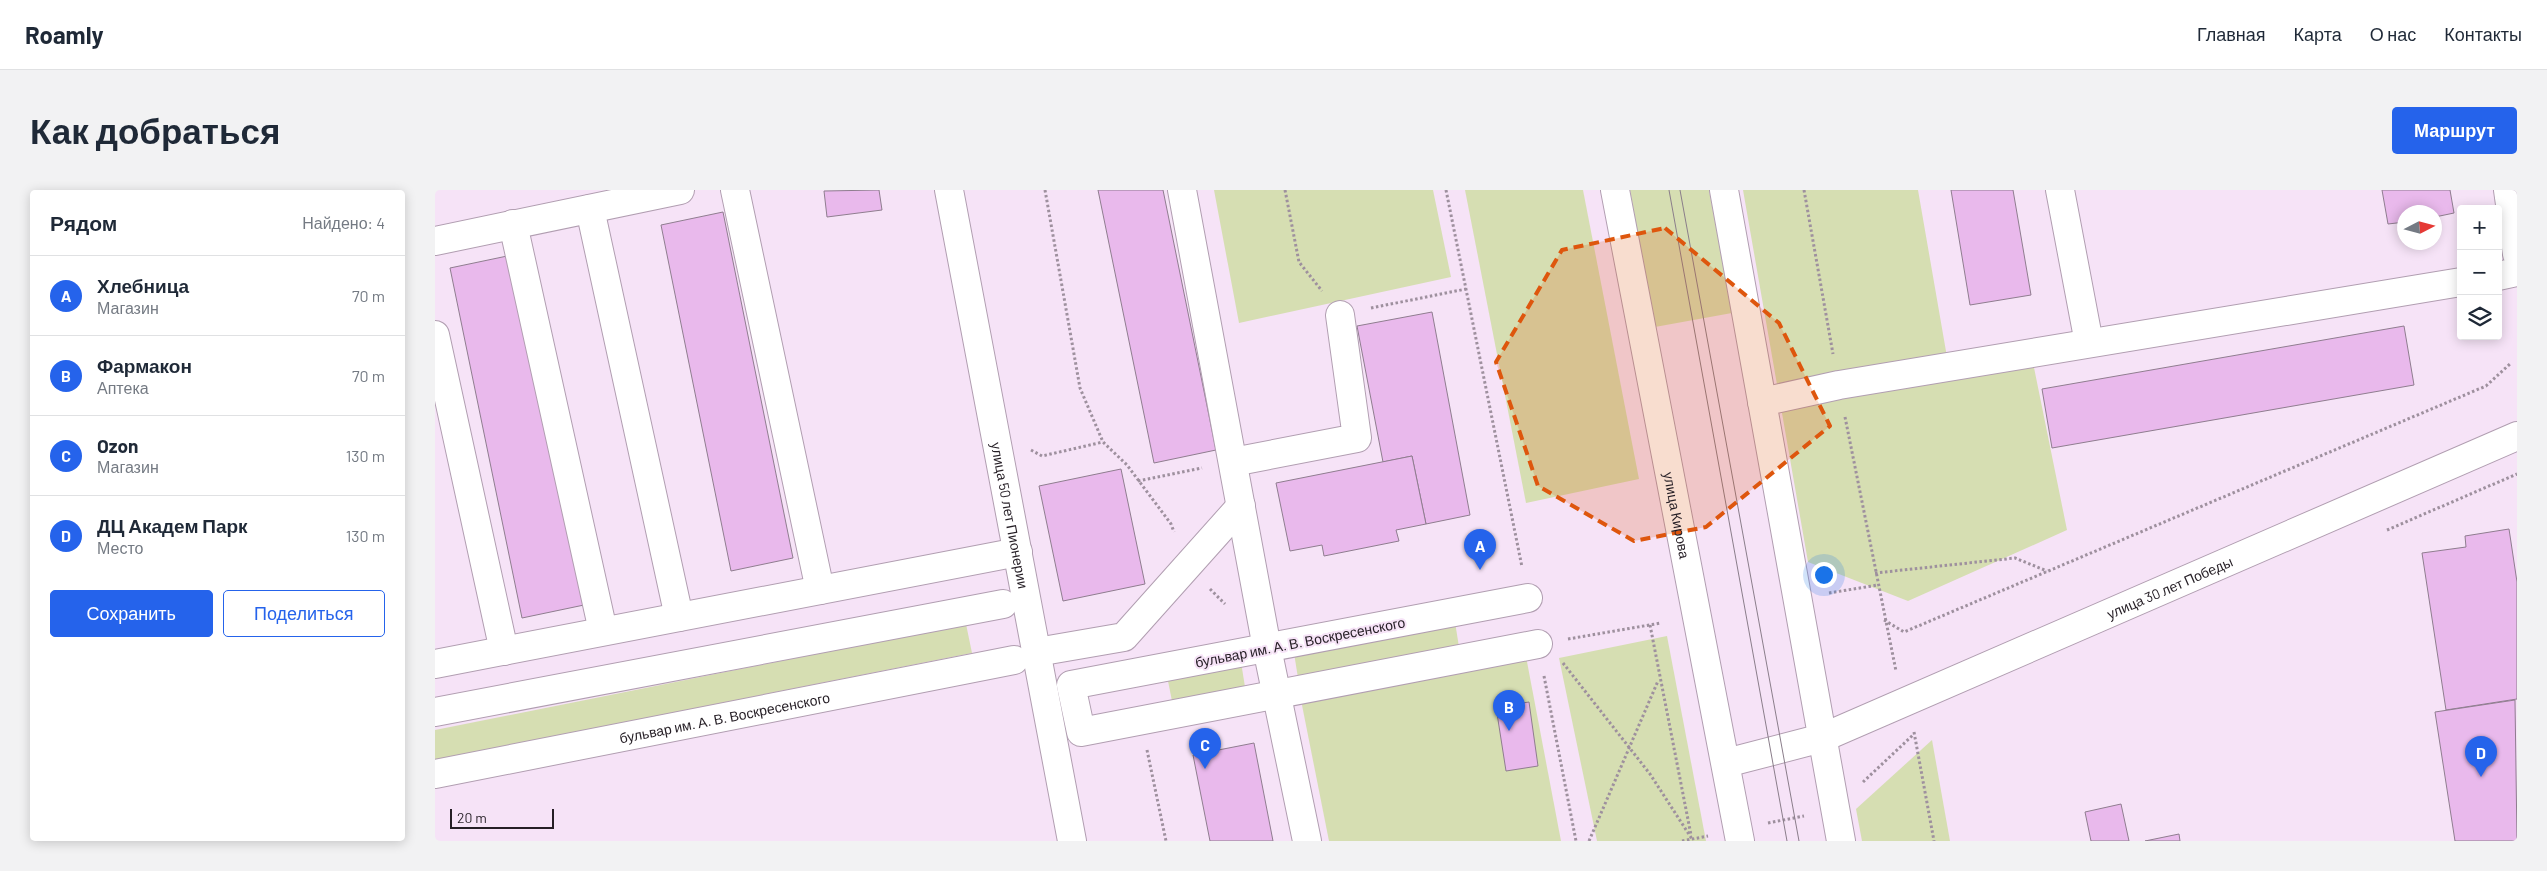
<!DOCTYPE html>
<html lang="ru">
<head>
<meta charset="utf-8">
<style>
	:root { --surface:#fff; --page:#f2f2f3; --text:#1f2937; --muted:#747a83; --line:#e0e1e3; --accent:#2563eb }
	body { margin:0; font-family:Barlow,sans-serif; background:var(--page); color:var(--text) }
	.controls { position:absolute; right:15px; top:15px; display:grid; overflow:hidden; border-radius:5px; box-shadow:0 2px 12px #0003 }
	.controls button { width:45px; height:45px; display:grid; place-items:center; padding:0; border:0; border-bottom:1px solid var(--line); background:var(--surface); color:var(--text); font:25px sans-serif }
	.compass { position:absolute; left:1962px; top:15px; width:45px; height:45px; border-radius:50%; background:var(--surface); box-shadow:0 2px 12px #0003; rotate:84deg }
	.scale { position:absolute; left:15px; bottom:12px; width:104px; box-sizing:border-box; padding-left:5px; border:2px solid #251e25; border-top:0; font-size:14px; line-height:18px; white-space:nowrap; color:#251e25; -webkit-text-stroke:4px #f6e3f7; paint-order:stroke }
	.you { position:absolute; left:1388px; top:384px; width:18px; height:18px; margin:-12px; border:4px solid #fff; border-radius:50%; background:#1a73e8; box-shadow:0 0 0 8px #1a73e833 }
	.badge { display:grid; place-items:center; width:32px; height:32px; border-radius:50%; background:var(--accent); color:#fff; font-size:16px; font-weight:700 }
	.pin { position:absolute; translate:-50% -41px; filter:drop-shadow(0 1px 2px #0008) }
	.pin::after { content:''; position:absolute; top:26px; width:18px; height:15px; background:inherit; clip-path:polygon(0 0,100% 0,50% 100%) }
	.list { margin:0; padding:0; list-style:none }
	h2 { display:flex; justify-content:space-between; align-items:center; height:65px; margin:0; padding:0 20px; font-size:21px }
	h2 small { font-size:16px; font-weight:400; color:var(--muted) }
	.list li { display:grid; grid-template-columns:32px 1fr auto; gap:15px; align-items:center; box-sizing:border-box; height:80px; padding:0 20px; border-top:1px solid var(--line) }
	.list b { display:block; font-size:19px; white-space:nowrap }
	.list p { margin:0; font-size:16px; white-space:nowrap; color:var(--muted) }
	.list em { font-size:16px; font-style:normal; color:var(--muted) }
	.actions { display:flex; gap:10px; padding:15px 20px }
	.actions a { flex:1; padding:11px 0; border:1px solid var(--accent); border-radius:5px; text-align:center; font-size:18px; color:var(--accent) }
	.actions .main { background:var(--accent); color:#fff }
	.icon { flex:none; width:28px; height:28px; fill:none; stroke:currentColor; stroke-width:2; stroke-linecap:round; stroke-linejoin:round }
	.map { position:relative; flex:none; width:2082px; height:651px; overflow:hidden; border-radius:5px }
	header { display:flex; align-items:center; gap:30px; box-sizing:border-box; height:70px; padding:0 25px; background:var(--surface); border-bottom:1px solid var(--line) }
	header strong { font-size:24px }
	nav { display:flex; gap:28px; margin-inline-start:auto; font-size:18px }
	.intro { display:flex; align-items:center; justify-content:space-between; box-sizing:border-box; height:120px; padding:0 30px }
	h1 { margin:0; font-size:35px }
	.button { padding:12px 22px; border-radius:5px; background:var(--accent); color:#fff; font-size:18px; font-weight:700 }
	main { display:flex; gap:30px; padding:0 30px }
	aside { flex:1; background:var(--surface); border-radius:5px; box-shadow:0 2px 12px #0003 }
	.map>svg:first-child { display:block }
</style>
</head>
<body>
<header>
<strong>Roamly</strong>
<nav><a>Главная</a><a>Карта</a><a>О нас</a><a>Контакты</a></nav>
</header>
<div class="intro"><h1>Как добраться</h1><a class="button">Маршрут</a></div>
<main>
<aside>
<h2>Рядом<small>Найдено: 4</small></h2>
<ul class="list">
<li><span class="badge">A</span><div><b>Хлебница</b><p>Магазин</p></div><em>70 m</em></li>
<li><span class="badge">B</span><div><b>Фармакон</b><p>Аптека</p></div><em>70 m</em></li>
<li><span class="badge">C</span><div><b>Ozon</b><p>Магазин</p></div><em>130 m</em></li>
<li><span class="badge">D</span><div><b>ДЦ Академ Парк</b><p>Место</p></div><em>130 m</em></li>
</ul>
<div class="actions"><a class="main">Сохранить</a><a>Поделиться</a></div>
</aside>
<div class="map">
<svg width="2082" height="651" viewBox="0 0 2082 651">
	<rect width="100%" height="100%" fill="#f6e3f7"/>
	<g fill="#d6deb2">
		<path d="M779,0H998L1016,87L804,133Z"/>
		<path d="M1030,0H1148L1204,289L1091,313Z"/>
		<path d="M1195,0H1274L1297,123L1220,137Z"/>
		<path d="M1308,0H1483L1512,167L1594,153L1632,340L1473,411L1373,372Z"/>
		<path d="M1020,432L1024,457L863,488L859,463Z"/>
		<path d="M531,434L537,463L0,570V540Z"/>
		<path d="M1232,446L1271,651H1162L1124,468Z"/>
		<path d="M1089,456L1126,651H894L864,500Z"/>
		<path d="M806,472L810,497L737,511L732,486Z"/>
		<path d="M1497,550L1515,651H1427L1421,619Z"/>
	</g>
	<g fill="#e9b9ec" stroke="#8f7d8f">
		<path d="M444,0L447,20L392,27L389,1Z"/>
		<path d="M663,0H728L781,260L719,273Z"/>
		<path d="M1516,0H1578L1596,105L1535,115Z"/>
		<path d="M1947,0H2015L2019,23L2000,27V22H1970V32L1953,34Z"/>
		<path d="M288,22L358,368L296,381L226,35Z"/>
		<path d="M77,65L149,415L87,428L15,78Z"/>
		<path d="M997,122L1035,325L991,334L977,266L948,272L922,136Z"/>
		<path d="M1969,136L1979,195L1617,258L1607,199Z"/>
		<path d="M977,266L991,334L961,340L964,351L889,366L887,355L855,361L841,293Z"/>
		<path d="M686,279L710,394L628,411L604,296Z"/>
		<path d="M2074,339L2082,392V509L2011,520L1987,363L2031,357L2030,346Z"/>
		<path d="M2080,510L2082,651H2020L2000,522Z"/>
		<path d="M1094,512L1103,576L1071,581L1061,517Z"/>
		<path d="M819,553L838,651H775L758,565Z"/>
		<path d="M1686,614L1694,651H1656L1650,622Z"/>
		<path d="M1744,644L1745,651H1710Z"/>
	</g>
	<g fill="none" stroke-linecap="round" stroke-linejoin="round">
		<defs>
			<g id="minor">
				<path d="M300,0L385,400"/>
				<path id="s1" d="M514,0L637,651"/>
				<path d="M747,0L832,458L872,651"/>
				<path d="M1625,0L1654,153"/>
				<path d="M2073,0L2082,64"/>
				<path d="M155,19L244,427"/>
				<path d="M78,34L168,441"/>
				<path d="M0,51L245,0"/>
				<path d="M2063,86L2082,82"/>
				<path d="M0,145L69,461"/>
				<path d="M1327,212L1404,195L2026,92"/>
				<path d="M798,272L922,248L905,125"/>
				<path d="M1093,408L636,495L646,542L1103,454"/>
				<path d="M602,462L689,447L806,316"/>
				<path d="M0,474L583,362"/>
				<path d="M0,522L568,414"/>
				<path id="s2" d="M0,584L579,470"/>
			</g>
			<g id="major">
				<path id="s3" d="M1180,0L1305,651"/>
				<path d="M1289,0L1406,651"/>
				<path id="s4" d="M1291,573L1387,548L2082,246"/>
			</g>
		</defs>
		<use href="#minor" stroke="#b19eb1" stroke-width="30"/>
		<use href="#major" stroke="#b19eb1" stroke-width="30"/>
		<g stroke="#9e909e" stroke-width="3" stroke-dasharray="2.5 2.5" stroke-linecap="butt">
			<path d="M610,0L645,198L668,252L692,275L736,334L739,342"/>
			<path d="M850,0L864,72L887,101"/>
			<path d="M1011,0L1087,377"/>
			<path d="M1369,0L1398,164"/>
			<path d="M936,118L1031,99"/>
			<path d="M1410,227L1461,481"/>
			<path d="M596,260L607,266L668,252"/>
			<path d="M703,291L767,278"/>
			<path d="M1952,340L2082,284"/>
			<path d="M1440,383L1580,368L1612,381"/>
			<path d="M775,399L790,414"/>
			<path d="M1394,403L1443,395"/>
			<path d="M1449,430L1469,442L2051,196L2076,173"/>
			<path d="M1215,435L1256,645"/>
			<path d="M1133,449L1226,433"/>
			<path d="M1128,473L1215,584L1257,649"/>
			<path d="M1109,486L1141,651"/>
			<path d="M1479,542L1499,651"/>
			<path d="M712,560L731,651"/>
			<path d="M1428,592L1478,545"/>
			<path d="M1333,633L1369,626"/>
			<path d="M1154,651L1223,491"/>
			<path d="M1247,651L1273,646"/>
		</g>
		<use href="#minor" stroke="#fff" stroke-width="28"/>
		<use href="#major" stroke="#fff" stroke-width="28"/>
		<g stroke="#8a7d8a" stroke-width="1">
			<path d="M1234,0L1352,651"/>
			<path d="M1245,0L1364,651"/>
		</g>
	</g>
	<path fill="#de560d" fill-opacity="0.2" stroke="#de560d" stroke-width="4" stroke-dasharray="10 6" stroke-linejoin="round" d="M1230,38L1344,133L1395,236L1271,337L1199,351L1103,296L1061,172L1127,60Z"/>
	<g text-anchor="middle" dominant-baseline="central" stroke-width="4" stroke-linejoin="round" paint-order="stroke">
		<g font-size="14" fill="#251e25" stroke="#f6e3f7">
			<text stroke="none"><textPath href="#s1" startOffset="331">улица 50 лет Пионерии</textPath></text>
			<text stroke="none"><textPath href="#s3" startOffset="331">улица Кирова</textPath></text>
			<text stroke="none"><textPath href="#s4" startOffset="478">улица 30 лет Победы</textPath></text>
			<text transform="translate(865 452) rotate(-11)">бульвар им. А. В. Воскресенского</text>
			<text stroke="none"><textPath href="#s2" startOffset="295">бульвар им. А. В. Воскресенского</textPath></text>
		</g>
	</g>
</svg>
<div class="controls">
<button>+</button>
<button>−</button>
<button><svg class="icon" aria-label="layers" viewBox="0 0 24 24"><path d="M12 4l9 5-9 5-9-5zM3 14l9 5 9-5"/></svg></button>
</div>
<svg class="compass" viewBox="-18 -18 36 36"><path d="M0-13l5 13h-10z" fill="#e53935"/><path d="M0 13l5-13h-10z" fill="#747a83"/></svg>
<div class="scale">20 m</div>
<div class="you"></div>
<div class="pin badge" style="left:1045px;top:380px">A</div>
<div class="pin badge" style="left:1074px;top:541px">B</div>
<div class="pin badge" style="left:770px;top:579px">C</div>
<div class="pin badge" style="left:2046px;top:587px">D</div>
</div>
</main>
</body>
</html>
